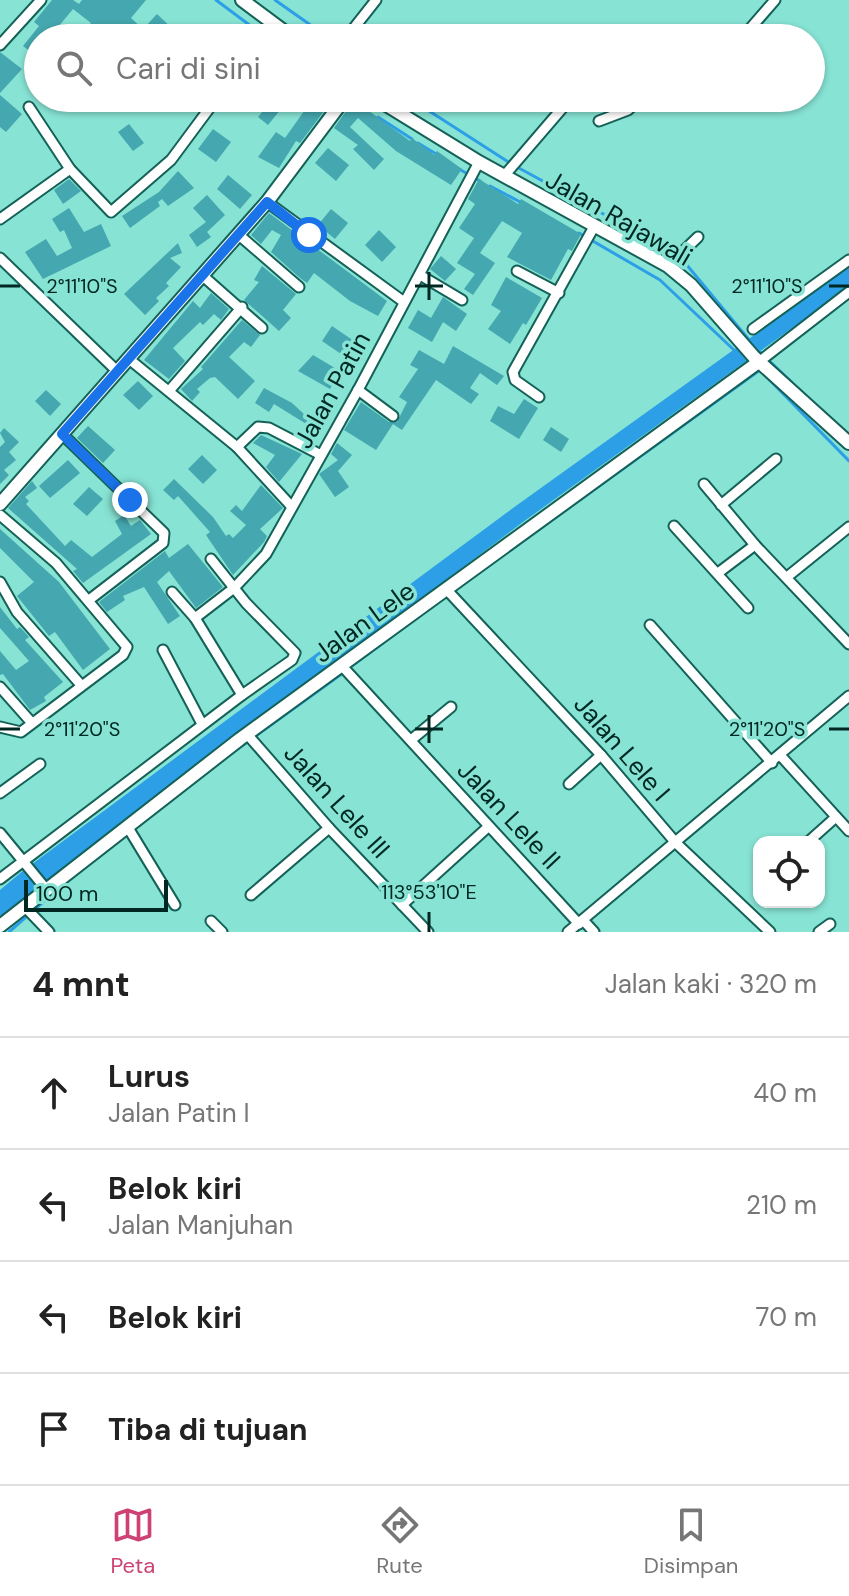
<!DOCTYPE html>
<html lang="id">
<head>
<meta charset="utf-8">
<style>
	:root { --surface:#fff; --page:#f6f6f6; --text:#222; --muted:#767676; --line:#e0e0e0; --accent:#cd4174 }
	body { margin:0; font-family:"DM Sans",sans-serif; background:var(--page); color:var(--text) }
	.controls { position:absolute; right:24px; bottom:24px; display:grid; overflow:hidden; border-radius:16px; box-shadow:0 2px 6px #0004 }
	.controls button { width:72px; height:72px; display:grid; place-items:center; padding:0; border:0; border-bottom:2px solid var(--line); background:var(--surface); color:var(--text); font:40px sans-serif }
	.scale { position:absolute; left:24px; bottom:20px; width:144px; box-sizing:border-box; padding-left:8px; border:4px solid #002823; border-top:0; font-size:22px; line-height:28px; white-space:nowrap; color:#002823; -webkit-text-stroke:6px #87e3d4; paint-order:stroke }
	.stop { position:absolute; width:24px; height:24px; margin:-18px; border:6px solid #1a73e8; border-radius:50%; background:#fff }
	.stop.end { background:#1a73e8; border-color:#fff; box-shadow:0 2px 8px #0008 }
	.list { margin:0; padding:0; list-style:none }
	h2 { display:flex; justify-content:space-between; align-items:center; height:104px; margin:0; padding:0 32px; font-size:34px }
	h2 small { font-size:26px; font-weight:400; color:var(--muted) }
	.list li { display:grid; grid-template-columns:52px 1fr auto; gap:24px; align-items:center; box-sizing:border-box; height:112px; padding:0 32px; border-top:2px solid var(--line) }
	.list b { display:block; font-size:30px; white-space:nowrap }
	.list p { margin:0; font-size:26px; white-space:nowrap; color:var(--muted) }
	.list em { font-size:26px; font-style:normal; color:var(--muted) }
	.icon { flex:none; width:44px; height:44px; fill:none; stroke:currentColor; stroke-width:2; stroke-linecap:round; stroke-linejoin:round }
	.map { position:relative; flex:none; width:849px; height:932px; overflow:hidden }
	.search { position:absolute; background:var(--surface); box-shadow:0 2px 6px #0004; left:24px; right:24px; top:24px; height:88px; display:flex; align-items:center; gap:20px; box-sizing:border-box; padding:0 28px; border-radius:44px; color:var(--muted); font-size:30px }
	.sheet { height:552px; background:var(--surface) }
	nav { display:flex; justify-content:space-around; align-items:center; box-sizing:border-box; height:112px; border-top:2px solid var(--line); background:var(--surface); font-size:22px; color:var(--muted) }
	nav a { display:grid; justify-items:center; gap:4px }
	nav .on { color:var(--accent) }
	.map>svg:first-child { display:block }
</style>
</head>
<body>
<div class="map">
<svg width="849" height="932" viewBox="0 0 849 932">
	<rect width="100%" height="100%" fill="#87e3d4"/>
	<path fill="#2c9fe7" d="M849,267V287L523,522L0,916V890L24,870L513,508Z"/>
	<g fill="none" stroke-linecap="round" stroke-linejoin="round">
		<g stroke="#2c9fe7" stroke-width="3">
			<path d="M216,0L267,38"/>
			<path d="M275,0L329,38"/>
			<path d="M409,98L510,163"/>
			<path d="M378,117L412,139"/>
			<path d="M418,143L436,154"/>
			<path d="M517,167L675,253"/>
			<path d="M459,169L480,181"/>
			<path d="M490,186L522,203"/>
			<path d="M579,233L660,280L734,350"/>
			<path d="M681,258L750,341"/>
			<path d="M758,350L807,397"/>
			<path d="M762,372L849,461"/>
			<path d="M419,616L760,370"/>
			<path d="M349,668L410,623"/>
			<path d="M232,753L343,673"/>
			<path d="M9,932L59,888"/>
		</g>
	</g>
	<g fill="#45a7af">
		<path d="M52,0H73L79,4L82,0H146L131,18L143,29L157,14L177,33L173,38H78L91,23L73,9L49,38H38L35,55L23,46L39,26L34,22Z"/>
		<path d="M0,52L22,69L0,93Z"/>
		<path d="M0,95L22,114L6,132L0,127Z"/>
		<path d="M246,98H290L268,125L258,117L263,111Z"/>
		<path d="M294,98H334L300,143L296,141L279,168L258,157L276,132L285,138L307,107Z"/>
		<path d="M354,100L410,141L412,138L434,155L437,151L462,169L451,185L396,151L358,118L350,127L384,159L374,170L353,149L358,145L334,128Z"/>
		<path d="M129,124L144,143L133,151L118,132Z"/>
		<path d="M213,129L231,142L216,162L198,149Z"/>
		<path d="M328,148L349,165L336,181L315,163Z"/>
		<path d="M178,171L194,188L168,206L162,199L158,202L160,206L130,228L122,216L159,192Z"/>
		<path d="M228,175L252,195L240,209L217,189Z"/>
		<path d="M69,179L81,191L63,204L54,190Z"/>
		<path d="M479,179L518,204L521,199L581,234L572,251L568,249L551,280L507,257L522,233L502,221L480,253L495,263L473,295L464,289L475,274L457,263L474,238L459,228L475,204L468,199Z"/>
		<path d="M207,195L225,215L207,232L211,237L197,247L189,235L206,222L193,208Z"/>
		<path d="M69,208L84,232L101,224L111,246L43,279L25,252L46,239L57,256L72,248L64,230L60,232L52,219Z"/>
		<path d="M331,209L348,223L335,239L318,225Z"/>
		<path d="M269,213L387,301L378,316L350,301L314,273L307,283L300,278L271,252L281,235L272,230L261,244L251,235Z"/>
		<path d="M379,230L396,247L382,262L365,245Z"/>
		<path d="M178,243L182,253L170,258L181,267L166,283L169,286L156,298L159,301L145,315L124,294Z"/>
		<path d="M441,256L456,269L445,281L430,269Z"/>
		<path d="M262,266L296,294L283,310L291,318L279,331L244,300L259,282L254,280Z"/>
		<path d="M506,277L542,298L526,325L523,323L510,344L488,329L501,311L491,305Z"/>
		<path d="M211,293L229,309L221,320L214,314L203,325L200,322L173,348L185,361L169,379L144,360L193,301L200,308Z"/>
		<path d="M443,297L467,314L456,331L443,322L432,342L408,328L418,310L431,318Z"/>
		<path d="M242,320L260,335L251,347L244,342L229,357L255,381L238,399L215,377L210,378L197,389L200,392L192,401L181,389L203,369L201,367Z"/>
		<path d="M332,326L354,341L344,356L322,341Z"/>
		<path d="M453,346L504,376L497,385L480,373L470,388L479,394L471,404L436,380L402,430L393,424L376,450L344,430L361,402L389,422H397L407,402L399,397L418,369L410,365L419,350L444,364Z"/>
		<path d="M313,355L340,371L330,389L298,371Z"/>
		<path d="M138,381L153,396L139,410L123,395Z"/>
		<path d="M264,388L292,403L318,427L316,430L274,404L269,412L255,403Z"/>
		<path d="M46,390L61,404L50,416L35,401Z"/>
		<path d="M524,399L538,408L519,439L490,421L498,406L514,414Z"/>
		<path d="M88,426L115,450L103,463L77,438Z"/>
		<path d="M551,427L569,439L561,452L543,440Z"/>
		<path d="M4,428L19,442L9,452L16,460L4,470L9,475L0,484V447L5,442L0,433Z"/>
		<path d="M261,435L302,454L279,482L266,467L275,455L253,443Z"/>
		<path d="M337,443L352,455L338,471L349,487L335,497L319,474L338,460L331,454Z"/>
		<path d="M202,455L217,470L203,484L188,469Z"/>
		<path d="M68,460L80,473L50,498L39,486Z"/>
		<path d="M174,479L213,517L226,536L229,534L233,538L246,525L230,511L236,505L242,511L261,485L283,508L260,529L267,536L264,542L233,575L206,535L210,532L178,496L174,500L163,490Z"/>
		<path d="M32,481L37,488L25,497L29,501L26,504L65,546L71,540L92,557L122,534L115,521L124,515L131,526L140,520L151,534L83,583L73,571L77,569L8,508Z"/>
		<path d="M89,487L103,499L87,516L73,504Z"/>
		<path d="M0,529L59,582L110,649L83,670L55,632L49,636L17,596L34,582L0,548Z"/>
		<path d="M188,544L223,587L196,608L169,571L157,582L180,616L168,624L144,587L123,596L125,600L107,612L99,602L165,551L169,558Z"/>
		<path d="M0,607L17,629L20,627L29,637L25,640L63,682L44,697L46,701L30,710L3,674L0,675V651L16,670L29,661L0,628Z"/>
	</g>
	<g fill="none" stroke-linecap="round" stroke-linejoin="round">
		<defs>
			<g id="street">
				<path d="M261,38L272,23"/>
				<path d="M346,38L376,0"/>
				<path d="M742,38L775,0"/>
				<path d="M0,45L41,0"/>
				<path d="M679,98H689"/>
				<path d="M29,107L70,169L111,212L171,160L217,98"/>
				<path d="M599,121L628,110L641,98"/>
				<path d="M504,176L571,98"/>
				<path d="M267,202L404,302"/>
				<path d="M0,219L70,169"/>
				<path d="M239,235L299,287"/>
				<path d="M0,258L118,372"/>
				<path d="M668,266L698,237"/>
				<path d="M517,271L559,293"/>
				<path d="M420,275L462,300"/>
				<path d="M203,276L262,328"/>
				<path d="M753,329L849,260"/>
				<path d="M129,359L237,447L292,507"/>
				<path d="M760,361L849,292"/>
				<path d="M358,390L393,416"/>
				<path d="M169,391L242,307"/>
				<path d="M539,397L515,380L513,372L595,225"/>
				<path d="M62,434L164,533L163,543L89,600"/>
				<path d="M237,447L258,427L269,428L321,455"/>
				<path d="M704,484L755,545L849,644"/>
				<path d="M721,505L776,459"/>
				<path d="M0,515L56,563L127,647L123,655L21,732L0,727"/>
				<path d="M674,526L748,608"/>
				<path d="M211,559L246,603L295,653L292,660L242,695"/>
				<path d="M718,573L755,545"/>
				<path d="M787,577L849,527"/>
				<path d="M0,582L17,612L81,685"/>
				<path d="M446,589L601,755L676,843L770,932"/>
				<path d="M195,618L234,588L266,554L358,390L479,162"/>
				<path d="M650,625L772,763"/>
				<path d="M163,650L202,724"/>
				<path d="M342,666L579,924"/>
				<path d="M0,687L31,722"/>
				<path d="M247,734L329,828L428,932"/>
				<path d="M411,740L451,707"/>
				<path d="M780,755L849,831"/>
				<path d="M569,784L601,755"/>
				<path d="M0,793L40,764"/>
				<path d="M127,826L175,905"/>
				<path d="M0,833L46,889"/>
				<path d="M808,842L836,817"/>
				<path d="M0,879L242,695L195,618L172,592"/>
				<path d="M251,895L329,828"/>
				<path d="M402,905L488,827"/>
				<path d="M24,906L49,932"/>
				<path d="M583,920L594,932"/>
				<path d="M211,921L222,932"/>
				<path d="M568,932L849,696"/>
				<path d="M819,932L830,924"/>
			</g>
			<g id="secondary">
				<path d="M242,0L293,38"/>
				<path d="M375,98L479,162L668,266L691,285L754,357L849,443"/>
				<path d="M0,504L267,202L345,98"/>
				<path d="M0,926L240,739L760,361"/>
			</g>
		</defs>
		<use href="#street" stroke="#146157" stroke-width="13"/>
		<use href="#secondary" stroke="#146157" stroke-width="16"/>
		<use href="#street" stroke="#fff" stroke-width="9"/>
		<use href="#secondary" stroke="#fff" stroke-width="12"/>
	</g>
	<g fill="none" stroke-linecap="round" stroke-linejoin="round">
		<path stroke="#1a73e8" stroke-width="10" d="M130,500L62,434L267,202L309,235"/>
	</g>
	<path fill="none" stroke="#002823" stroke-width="3" d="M429,272V300M0,286H20M415,286H443M829,286H849M429,715V743M0,729H20M415,729H443M829,729H849M429,912V932"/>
	<g text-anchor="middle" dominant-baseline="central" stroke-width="7" stroke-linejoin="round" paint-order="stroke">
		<g font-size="26" fill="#002823" stroke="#87e3d4">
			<text transform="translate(619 218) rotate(30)">Jalan Rajawali</text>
			<text transform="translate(332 390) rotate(-61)">Jalan Patin</text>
			<text transform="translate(364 622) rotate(-36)">Jalan Lele</text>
			<text transform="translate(622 748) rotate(49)">Jalan Lele I</text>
			<text transform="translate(337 801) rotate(48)">Jalan Lele III</text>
			<text transform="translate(509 815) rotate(47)">Jalan Lele II</text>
		</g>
	</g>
	<g font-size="20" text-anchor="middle" fill="#002823" stroke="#87e3d4" stroke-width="7" stroke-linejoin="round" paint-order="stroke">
		<text x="82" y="293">2°11'10"S</text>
		<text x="767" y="293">2°11'10"S</text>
		<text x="82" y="736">2°11'20"S</text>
		<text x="767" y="736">2°11'20"S</text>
		<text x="429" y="899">113°53'10"E</text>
	</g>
</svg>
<div class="controls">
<button><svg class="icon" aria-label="locate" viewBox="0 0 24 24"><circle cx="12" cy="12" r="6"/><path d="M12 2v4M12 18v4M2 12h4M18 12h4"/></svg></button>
</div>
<div class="scale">100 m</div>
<div class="stop" style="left:309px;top:235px"></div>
<div class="stop end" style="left:130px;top:500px"></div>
<div class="search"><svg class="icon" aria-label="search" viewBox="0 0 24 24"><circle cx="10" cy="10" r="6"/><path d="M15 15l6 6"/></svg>Cari di sini</div>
</div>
<section class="sheet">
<h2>4 mnt<small>Jalan kaki · 320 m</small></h2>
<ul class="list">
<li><svg class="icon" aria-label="ahead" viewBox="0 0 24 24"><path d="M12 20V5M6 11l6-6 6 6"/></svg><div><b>Lurus</b><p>Jalan Patin I</p></div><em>40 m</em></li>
<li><svg class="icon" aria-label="left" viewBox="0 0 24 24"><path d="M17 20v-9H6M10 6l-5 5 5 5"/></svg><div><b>Belok kiri</b><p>Jalan Manjuhan</p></div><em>210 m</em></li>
<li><svg class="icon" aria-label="left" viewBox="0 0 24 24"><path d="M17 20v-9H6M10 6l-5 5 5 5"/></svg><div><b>Belok kiri</b></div><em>70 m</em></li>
<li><svg class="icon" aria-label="arrive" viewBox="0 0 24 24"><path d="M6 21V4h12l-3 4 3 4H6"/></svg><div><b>Tiba di tujuan</b></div></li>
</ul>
</section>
<nav>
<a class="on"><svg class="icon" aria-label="map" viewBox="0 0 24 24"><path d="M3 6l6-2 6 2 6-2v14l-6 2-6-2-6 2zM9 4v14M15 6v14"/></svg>Peta</a>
<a><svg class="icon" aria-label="directions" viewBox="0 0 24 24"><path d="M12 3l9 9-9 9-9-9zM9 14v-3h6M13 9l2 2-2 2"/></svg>Rute</a>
<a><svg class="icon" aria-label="saved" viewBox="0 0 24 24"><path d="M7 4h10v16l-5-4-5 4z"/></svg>Disimpan</a>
</nav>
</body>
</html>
